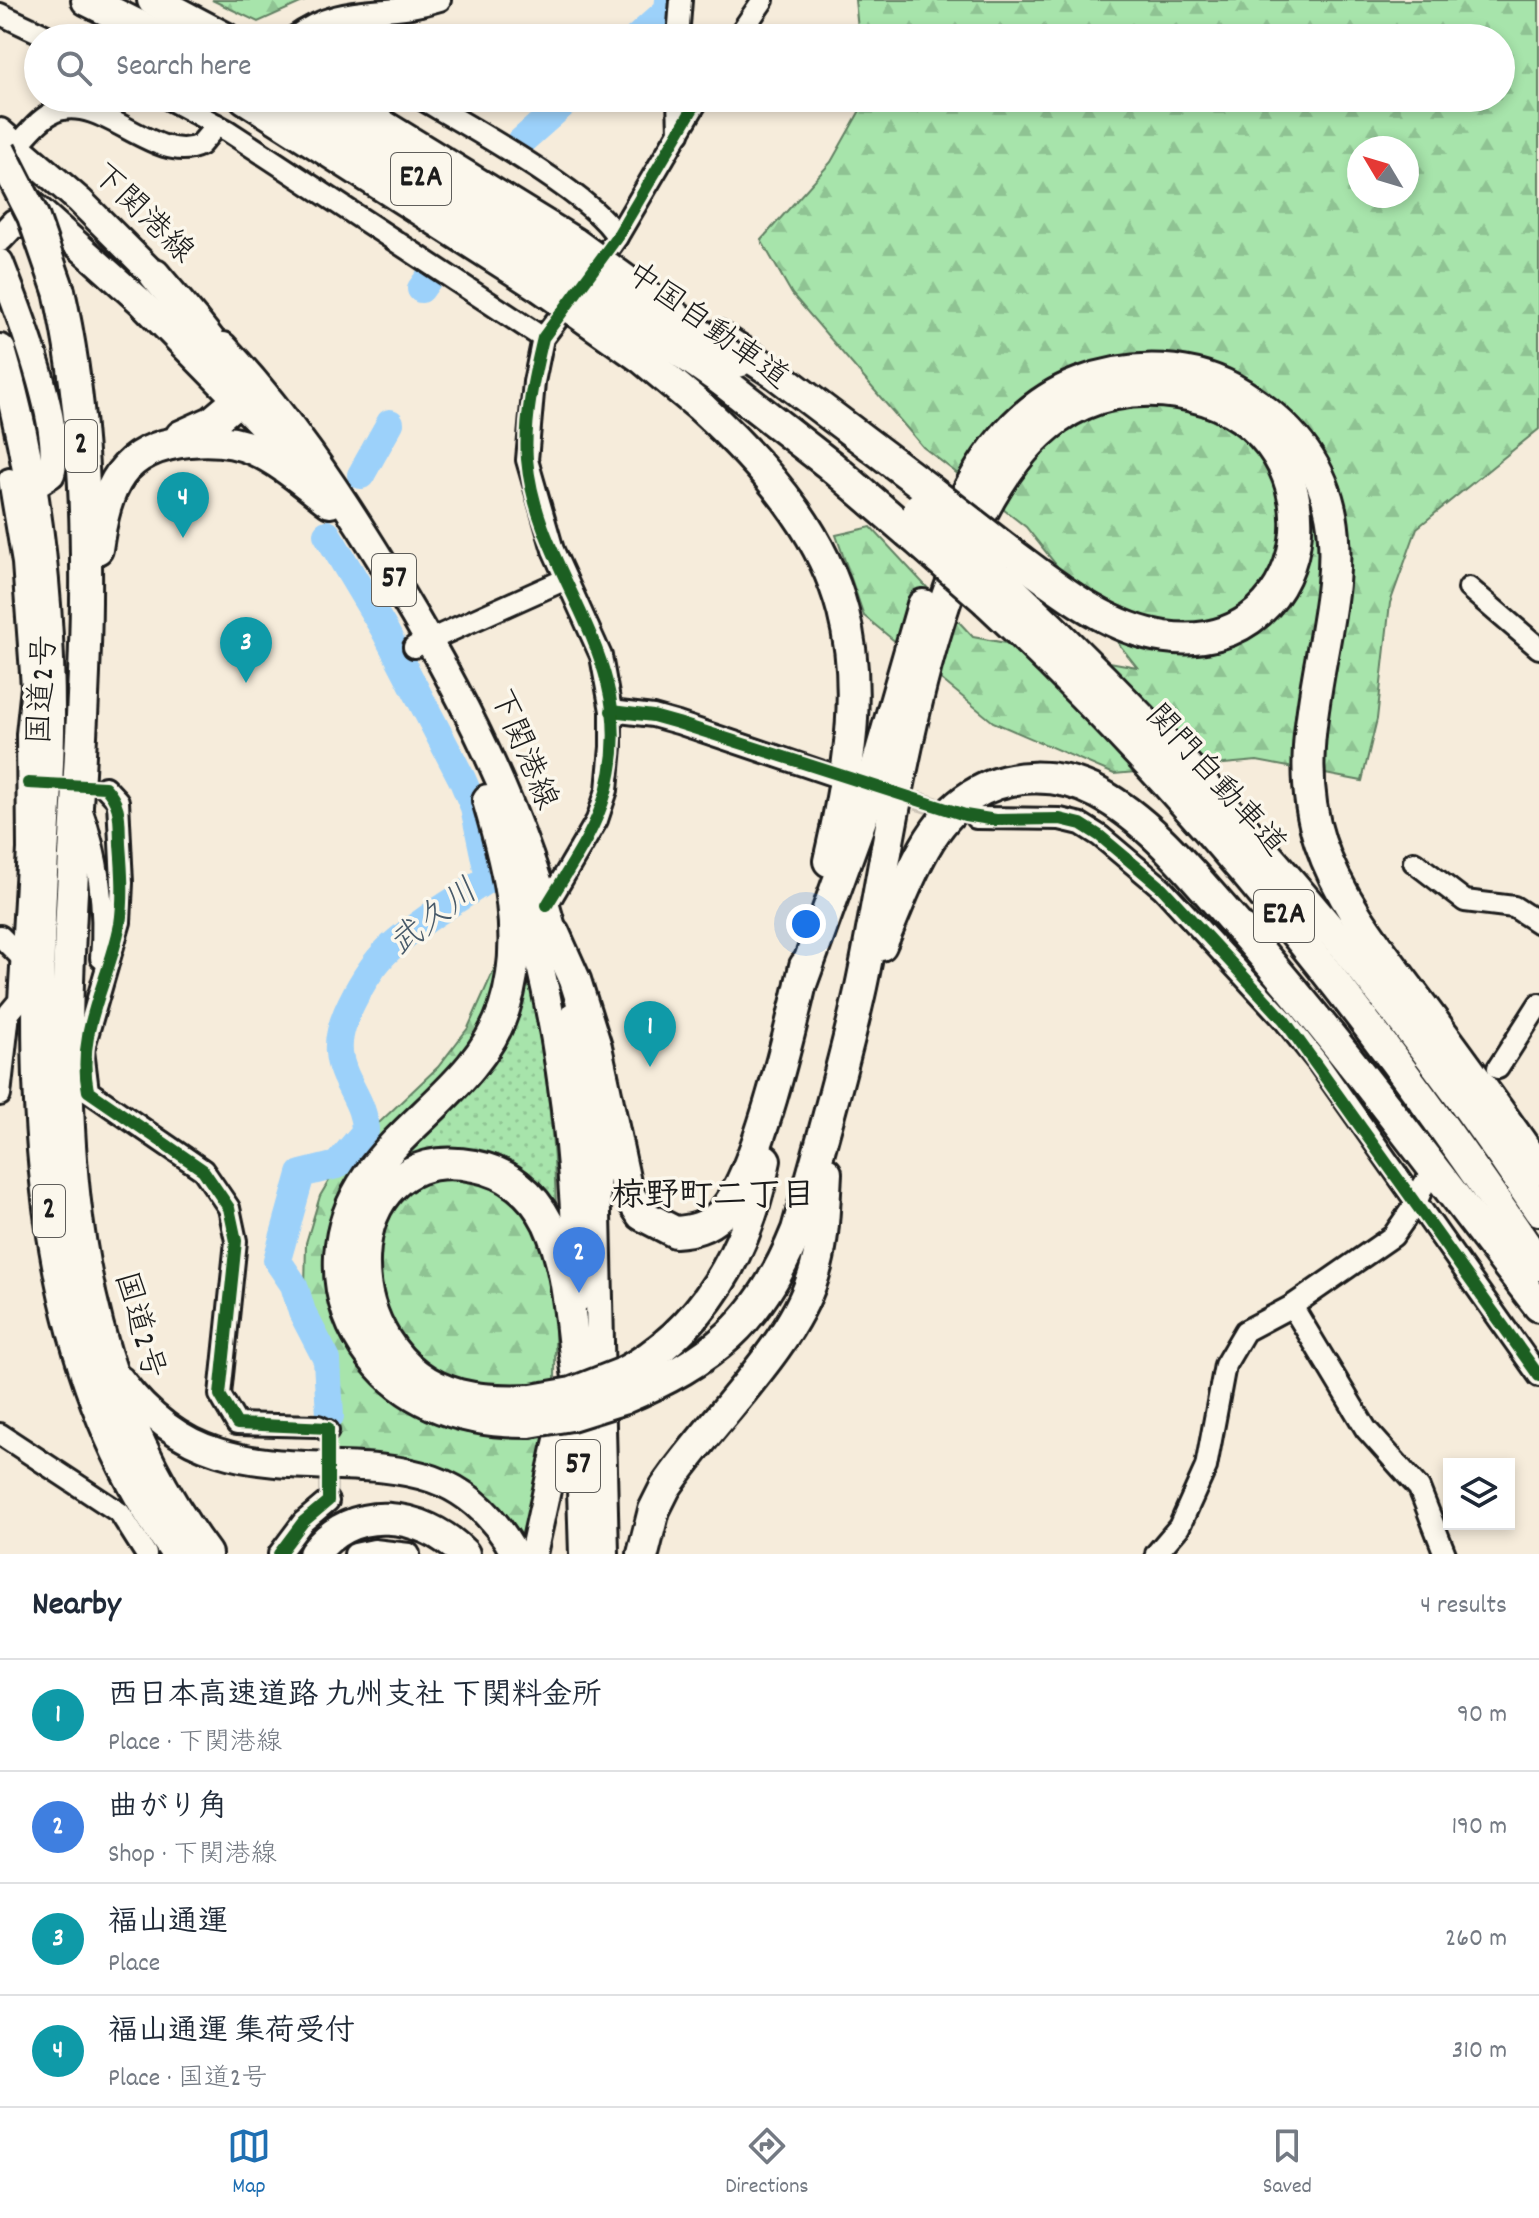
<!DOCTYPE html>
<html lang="en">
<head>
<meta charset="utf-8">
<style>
	:root { --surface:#fff; --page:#f2f2f3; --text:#1f2937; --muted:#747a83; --line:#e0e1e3; --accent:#1f6fb2 }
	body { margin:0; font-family:Dekko,"Klee One",sans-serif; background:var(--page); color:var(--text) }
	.controls { position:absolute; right:24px; bottom:24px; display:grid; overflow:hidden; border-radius:0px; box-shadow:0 4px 12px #0003 }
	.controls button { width:72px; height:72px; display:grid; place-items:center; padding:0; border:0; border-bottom:2px solid var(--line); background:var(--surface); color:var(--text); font:40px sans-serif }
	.compass { position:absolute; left:1347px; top:136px; width:72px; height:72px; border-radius:50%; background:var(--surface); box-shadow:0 4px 12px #0003; rotate:308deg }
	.you { position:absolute; left:806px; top:924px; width:28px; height:28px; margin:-20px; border:6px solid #fff; border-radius:50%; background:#1a73e8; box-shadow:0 0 0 12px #1a73e833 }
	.badge { display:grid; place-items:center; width:52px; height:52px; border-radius:50%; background:var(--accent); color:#fff; font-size:26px; font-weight:700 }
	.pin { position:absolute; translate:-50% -66px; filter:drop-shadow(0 2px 4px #0008) }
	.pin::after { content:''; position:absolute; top:42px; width:28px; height:24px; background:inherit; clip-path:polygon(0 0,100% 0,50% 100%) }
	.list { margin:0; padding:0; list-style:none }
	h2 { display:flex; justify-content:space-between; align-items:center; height:104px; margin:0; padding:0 32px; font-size:34px }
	h2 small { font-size:26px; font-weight:400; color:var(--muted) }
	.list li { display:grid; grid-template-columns:52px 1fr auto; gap:24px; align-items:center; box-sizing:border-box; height:112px; padding:0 32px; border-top:2px solid var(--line) }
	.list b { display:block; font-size:30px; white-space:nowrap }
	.list p { margin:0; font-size:26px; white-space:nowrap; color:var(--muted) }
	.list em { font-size:26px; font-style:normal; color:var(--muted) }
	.icon { flex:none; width:44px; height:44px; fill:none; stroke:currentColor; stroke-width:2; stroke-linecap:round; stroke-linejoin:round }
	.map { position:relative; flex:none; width:1539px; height:1554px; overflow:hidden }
	.search { position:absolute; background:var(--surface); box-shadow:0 4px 12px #0003; left:24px; right:24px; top:24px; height:88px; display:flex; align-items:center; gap:20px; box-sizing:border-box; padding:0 28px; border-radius:44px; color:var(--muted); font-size:30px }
	.sheet { height:552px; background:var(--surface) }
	nav { display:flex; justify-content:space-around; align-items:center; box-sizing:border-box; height:112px; border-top:2px solid var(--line); background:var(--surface); font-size:22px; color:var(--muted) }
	nav a { display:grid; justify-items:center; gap:4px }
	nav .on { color:var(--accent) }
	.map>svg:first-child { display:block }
</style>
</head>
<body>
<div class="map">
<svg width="1539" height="1554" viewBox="0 0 1539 1554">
	<defs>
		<pattern id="grass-dots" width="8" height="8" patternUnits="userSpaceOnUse" patternTransform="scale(2)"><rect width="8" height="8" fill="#a7e4ab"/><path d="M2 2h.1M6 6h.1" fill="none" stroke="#8fc393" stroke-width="1.8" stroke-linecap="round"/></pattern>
		<pattern id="forest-firs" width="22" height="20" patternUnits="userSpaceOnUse" patternTransform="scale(2)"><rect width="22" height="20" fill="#a7e4ab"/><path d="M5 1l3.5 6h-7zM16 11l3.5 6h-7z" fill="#8fc393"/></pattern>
	</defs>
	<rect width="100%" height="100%" fill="#f6ecdb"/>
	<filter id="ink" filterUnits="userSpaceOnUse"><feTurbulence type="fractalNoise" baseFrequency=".0125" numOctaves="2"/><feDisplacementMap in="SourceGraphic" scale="16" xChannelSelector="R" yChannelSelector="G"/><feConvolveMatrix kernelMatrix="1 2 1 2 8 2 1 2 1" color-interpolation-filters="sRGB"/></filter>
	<g filter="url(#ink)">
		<path fill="url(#grass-dots)" stroke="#628064" stroke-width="2" d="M523,954C543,1040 555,1126 556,1214L469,1151L436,1153L350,1228Z"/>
		<g fill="url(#forest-firs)" stroke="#628064" stroke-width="2" fill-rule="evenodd">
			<path d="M212,0H307L258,22Z"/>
			<path d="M855,0H1539V429L1417,528L1390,603L1377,719L1362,781L1257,761L1114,774L993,722L864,616L836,535L871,527L973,637L1137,667L1026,527L923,447L792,294L761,240L831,162L867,98H1501V38H859ZM1359,148H1407V196H1359Z"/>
			<path d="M501,954C499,976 496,999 487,1020C449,1108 329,1135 327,1251C326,1274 335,1301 340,1324L554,1429L524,1549L417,1461L392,1456L334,1454L333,1371L310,1319L305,1288L306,1243L320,1196L333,1174L331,1163L364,1129L380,1122L438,1067L468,1028Z"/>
			<path d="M453,1176C468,1179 490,1180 502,1189C562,1229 555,1323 555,1386L494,1392L434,1370L400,1339L376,1293L378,1234L404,1193L425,1181Z"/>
		</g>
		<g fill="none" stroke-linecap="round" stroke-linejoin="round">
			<g stroke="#9cd1fa" stroke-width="28">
				<path d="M637,38L668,10L669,0"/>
				<path d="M517,145L570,98"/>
				<path d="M421,289L431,275"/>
				<path d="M361,475L390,423"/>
				<path d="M327,534L384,629L462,779L474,807L489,878C457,900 421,920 393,945C369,966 336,1020 339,1052C341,1082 366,1101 365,1132L337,1165L301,1174L277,1260L294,1285L302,1312L327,1360L330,1416"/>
			</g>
			<g stroke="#cac2b5" stroke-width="20" stroke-dasharray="20 10" stroke-linecap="butt">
				<path d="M888,792L961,814"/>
				<path d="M328,1501V1431"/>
			</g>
			<defs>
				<g id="minor">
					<path d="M0,14L51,38"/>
					<path d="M293,38C344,0 382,19 440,0"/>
					<path d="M678,38L681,0"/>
					<path d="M737,38L763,0"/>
					<path d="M167,98L228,131L543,338"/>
					<path d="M420,98C466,125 594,195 617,237"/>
					<path d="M678,98L679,133"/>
					<path d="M17,146C28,134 42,115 59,110C103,96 157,166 200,145L217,125"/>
					<path d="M594,270L617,237L699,98"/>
					<path d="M1469,588L1539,648"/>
					<path d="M414,647L566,579"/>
					<path d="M611,711L653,716L678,723L835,776"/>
					<path d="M105,787L118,801L122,883L120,922L83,1050L88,1091L203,1170L229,1208L236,1241L220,1395L237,1424L318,1426L328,1431"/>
					<path d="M81,808C98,854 106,909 101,958"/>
					<path d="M976,818L1060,819L1081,824L1100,836L1162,888L1284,1020L1319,1064L1539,1376"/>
					<path d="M1414,862L1465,901L1514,907L1539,923"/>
					<path d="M547,905L597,820L607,790L611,747V711L601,656L553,550L527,460L534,382L543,338L575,296"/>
					<path d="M0,936L21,957"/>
					<path d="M1498,1068L1539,1004"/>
					<path d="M0,1095L9,1013L19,1001L28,849L27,734L32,687L23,563L9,479"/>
					<path d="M1292,1306L1366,1429L1419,1488L1445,1554"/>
					<path d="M0,1434L120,1513L146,1554"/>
					<path d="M279,1554L303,1522L328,1501"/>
					<path d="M355,1554L374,1550L409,1554"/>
					<path d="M1156,1554L1179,1527L1206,1467L1225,1365L1245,1331L1292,1306L1393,1236L1416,1203L1424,1184"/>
				</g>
				<g id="major">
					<path d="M0,132L80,201L168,289"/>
					<path d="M24,197L140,301L306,470"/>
					<path d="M0,238L14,223L53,227"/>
					<path d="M0,263C18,309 65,429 51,474L29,488"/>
					<path d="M223,346C286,413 337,489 385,567C460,688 525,815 559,954"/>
					<path d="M519,884C559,1020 576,1157 577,1299"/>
					<path d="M574,1015L596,1172L605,1554"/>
					<path d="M121,1380C146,1413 178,1440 218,1452C328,1487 447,1427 515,1554"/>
					<path d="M578,1394L583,1554"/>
					<path d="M533,1554L564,1412"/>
				</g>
				<g id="highway">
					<path d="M87,0L163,38"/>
					<path d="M153,0L225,38"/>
					<path d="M245,98L541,287"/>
					<path d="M338,98L574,243"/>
					<path d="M282,99L378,153L558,266"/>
					<path d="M155,275C177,303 241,367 238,400L212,422L181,436"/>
					<path d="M59,291C82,393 87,498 86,602C83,920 0,1279 206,1554"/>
					<path d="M718,336L776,374L928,489"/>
					<path d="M0,350C36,472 50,604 49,731C48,793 42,855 40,917C32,1138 43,1369 177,1554"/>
					<path d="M721,380L830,465L908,532"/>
					<path d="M701,407C861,555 877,653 829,861"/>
					<path d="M960,508C984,454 1023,404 1080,383C1132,363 1194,364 1241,394C1429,513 1266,682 1320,842C1341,905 1385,956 1424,1009C1463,1061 1502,1115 1539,1169"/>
					<path d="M97,549C106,487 120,448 189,441C211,439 234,440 255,450C282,462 306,484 330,502"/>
					<path d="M998,577C1201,768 1385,978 1539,1210"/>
					<path d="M987,601C1205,805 1373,1019 1539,1265"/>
					<path d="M488,800C508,868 527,939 504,1009C471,1108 346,1142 340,1256C338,1293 350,1328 373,1358C411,1407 469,1422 529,1422"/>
					<path d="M554,933L575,980L596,1047L627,1192L642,1215L675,1232C693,1231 707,1227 720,1215C756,1181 793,1019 805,966"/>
					<path d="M881,945C903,896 923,826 971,796C1009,772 1058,772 1098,793C1150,821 1191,873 1230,917C1340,1041 1437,1175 1539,1306"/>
					<path d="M801,984L864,811L923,605"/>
					<path d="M621,1374C703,1331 749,1249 765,1160"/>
					<path d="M622,1399C712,1361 760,1323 797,1230C819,1150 843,1069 861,987C894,834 925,514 1057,419C1090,395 1136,386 1177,393C1350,419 1325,659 1165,637C1106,629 1054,585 1008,551"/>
					<path d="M532,1400C508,1401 483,1401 459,1395C327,1360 333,1137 474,1166C507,1172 533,1193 548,1223C570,1270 570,1327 578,1377"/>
					<path d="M314,1554C352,1502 423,1512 464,1554"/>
					<path d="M643,1554L654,1510L665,1488C709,1422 790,1350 813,1277C824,1244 824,1208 826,1173"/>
				</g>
			</defs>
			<use href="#minor" stroke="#1c1c1c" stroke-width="26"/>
			<use href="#major" stroke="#1c1c1c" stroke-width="32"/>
			<use href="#highway" stroke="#1c1c1c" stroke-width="36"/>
			<use href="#minor" stroke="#fbf7ec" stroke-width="20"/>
			<use href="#major" stroke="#fbf7ec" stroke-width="26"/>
			<use href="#highway" stroke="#fbf7ec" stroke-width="30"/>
			<defs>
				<g id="highway-bridge">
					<path d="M0,151L33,216L59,291"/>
					<path d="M574,243L738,362"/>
					<path d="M558,266L721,380"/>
					<path d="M541,287L642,358L701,407"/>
					<path d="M928,489L1008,551"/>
					<path d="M919,508L998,577"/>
					<path d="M908,532L987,601"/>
					<path d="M532,1400L572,1393L621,1374"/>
					<path d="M529,1422L571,1415L622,1399"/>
				</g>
			</defs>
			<use href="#highway-bridge" stroke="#1c1c1c" stroke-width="36" stroke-linecap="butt"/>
			<use href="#highway-bridge" stroke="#fbf7ec" stroke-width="30"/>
			<defs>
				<g id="cycleway">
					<path d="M611,711L653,716L678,723L965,815L996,820L1060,819L1081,824L1100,836L1162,888L1284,1020L1539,1376"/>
					<path d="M28,783L105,787C122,806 119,819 120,844C122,870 124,898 120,924C109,982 76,1030 88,1091L203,1170L229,1208L236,1241L220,1395L237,1424L328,1428V1501L303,1522L279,1554"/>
					<path d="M547,905C568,870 595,832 606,792C643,657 537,578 527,459C524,420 534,376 543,338L617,237L699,98"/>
				</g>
			</defs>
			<use href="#cycleway" stroke="#fbf7ec" stroke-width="17"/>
			<use href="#cycleway" stroke="#1b5e20" stroke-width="12"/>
		</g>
	</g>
	<g text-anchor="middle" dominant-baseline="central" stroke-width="7" stroke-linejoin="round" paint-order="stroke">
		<g fill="#fbf7ec" stroke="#5f5e5a" stroke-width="2">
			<rect x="391" y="153" width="60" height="52" rx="6"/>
			<rect x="65" y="420" width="32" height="52" rx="6"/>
			<rect x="372" y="554" width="44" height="52" rx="6"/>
			<rect x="1254" y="890" width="60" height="52" rx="6"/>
			<rect x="33" y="1185" width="32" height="52" rx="6"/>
			<rect x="556" y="1440" width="44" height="52" rx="6"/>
		</g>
		<g font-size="30" font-weight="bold" fill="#1c1c1c">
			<text x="421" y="179">E2A</text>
			<text x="81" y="446">2</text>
			<text x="394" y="580">57</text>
			<text x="1284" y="916">E2A</text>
			<text x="49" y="1211">2</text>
			<text x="578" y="1466">57</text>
		</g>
		<g font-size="32" fill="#1c1c1c" stroke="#fbf7ec">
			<text transform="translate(141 215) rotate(44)">下関港線</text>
			<text transform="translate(706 328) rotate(36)">中国自動車道</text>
			<text transform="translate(45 690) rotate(-87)">国道2号</text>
			<text transform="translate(521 750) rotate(67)">下関港線</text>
			<text transform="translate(1214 782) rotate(48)">関門自動車道</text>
			<text transform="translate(137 1326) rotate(74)">国道2号</text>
		</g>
		<g font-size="34" font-style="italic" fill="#495b6a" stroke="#fbf7ec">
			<text transform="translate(435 920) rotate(-38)">武久川</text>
		</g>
		<g font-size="34" font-weight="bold" fill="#1c1c1c" stroke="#fbf7ec">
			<text x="713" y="1198">椋野町二丁目</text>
		</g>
	</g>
</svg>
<div class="controls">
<button><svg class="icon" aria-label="layers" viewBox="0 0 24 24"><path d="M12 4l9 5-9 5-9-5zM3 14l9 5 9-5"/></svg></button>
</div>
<svg class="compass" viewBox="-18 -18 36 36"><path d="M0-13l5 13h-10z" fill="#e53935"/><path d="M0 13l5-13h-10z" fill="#747a83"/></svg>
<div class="you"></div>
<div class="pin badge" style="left:650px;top:1067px;background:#0f9aa8">1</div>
<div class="pin badge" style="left:579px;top:1293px;background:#3f7fe0">2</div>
<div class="pin badge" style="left:246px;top:683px;background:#0f9aa8">3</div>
<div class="pin badge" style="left:183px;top:538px;background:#0f9aa8">4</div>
<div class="search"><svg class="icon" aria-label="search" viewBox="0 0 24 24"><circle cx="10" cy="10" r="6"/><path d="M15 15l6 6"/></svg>Search here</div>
</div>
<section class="sheet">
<h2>Nearby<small>4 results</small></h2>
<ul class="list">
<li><span class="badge" style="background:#0f9aa8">1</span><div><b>西日本高速道路 九州支社 下関料金所</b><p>Place · 下関港線</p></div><em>90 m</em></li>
<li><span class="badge" style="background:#3f7fe0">2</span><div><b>曲がり角</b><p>Shop · 下関港線</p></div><em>190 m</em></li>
<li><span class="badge" style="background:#0f9aa8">3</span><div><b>福山通運</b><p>Place</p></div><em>260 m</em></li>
<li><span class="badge" style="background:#0f9aa8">4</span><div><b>福山通運 集荷受付</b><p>Place · 国道2号</p></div><em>310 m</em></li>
</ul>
</section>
<nav>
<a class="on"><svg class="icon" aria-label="map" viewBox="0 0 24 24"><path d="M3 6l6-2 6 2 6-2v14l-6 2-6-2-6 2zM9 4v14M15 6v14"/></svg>Map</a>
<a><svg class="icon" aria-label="directions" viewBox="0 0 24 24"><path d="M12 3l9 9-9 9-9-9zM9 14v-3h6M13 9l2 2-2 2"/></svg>Directions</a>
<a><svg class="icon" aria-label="saved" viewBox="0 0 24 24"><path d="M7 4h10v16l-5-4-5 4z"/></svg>Saved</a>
</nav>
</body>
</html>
